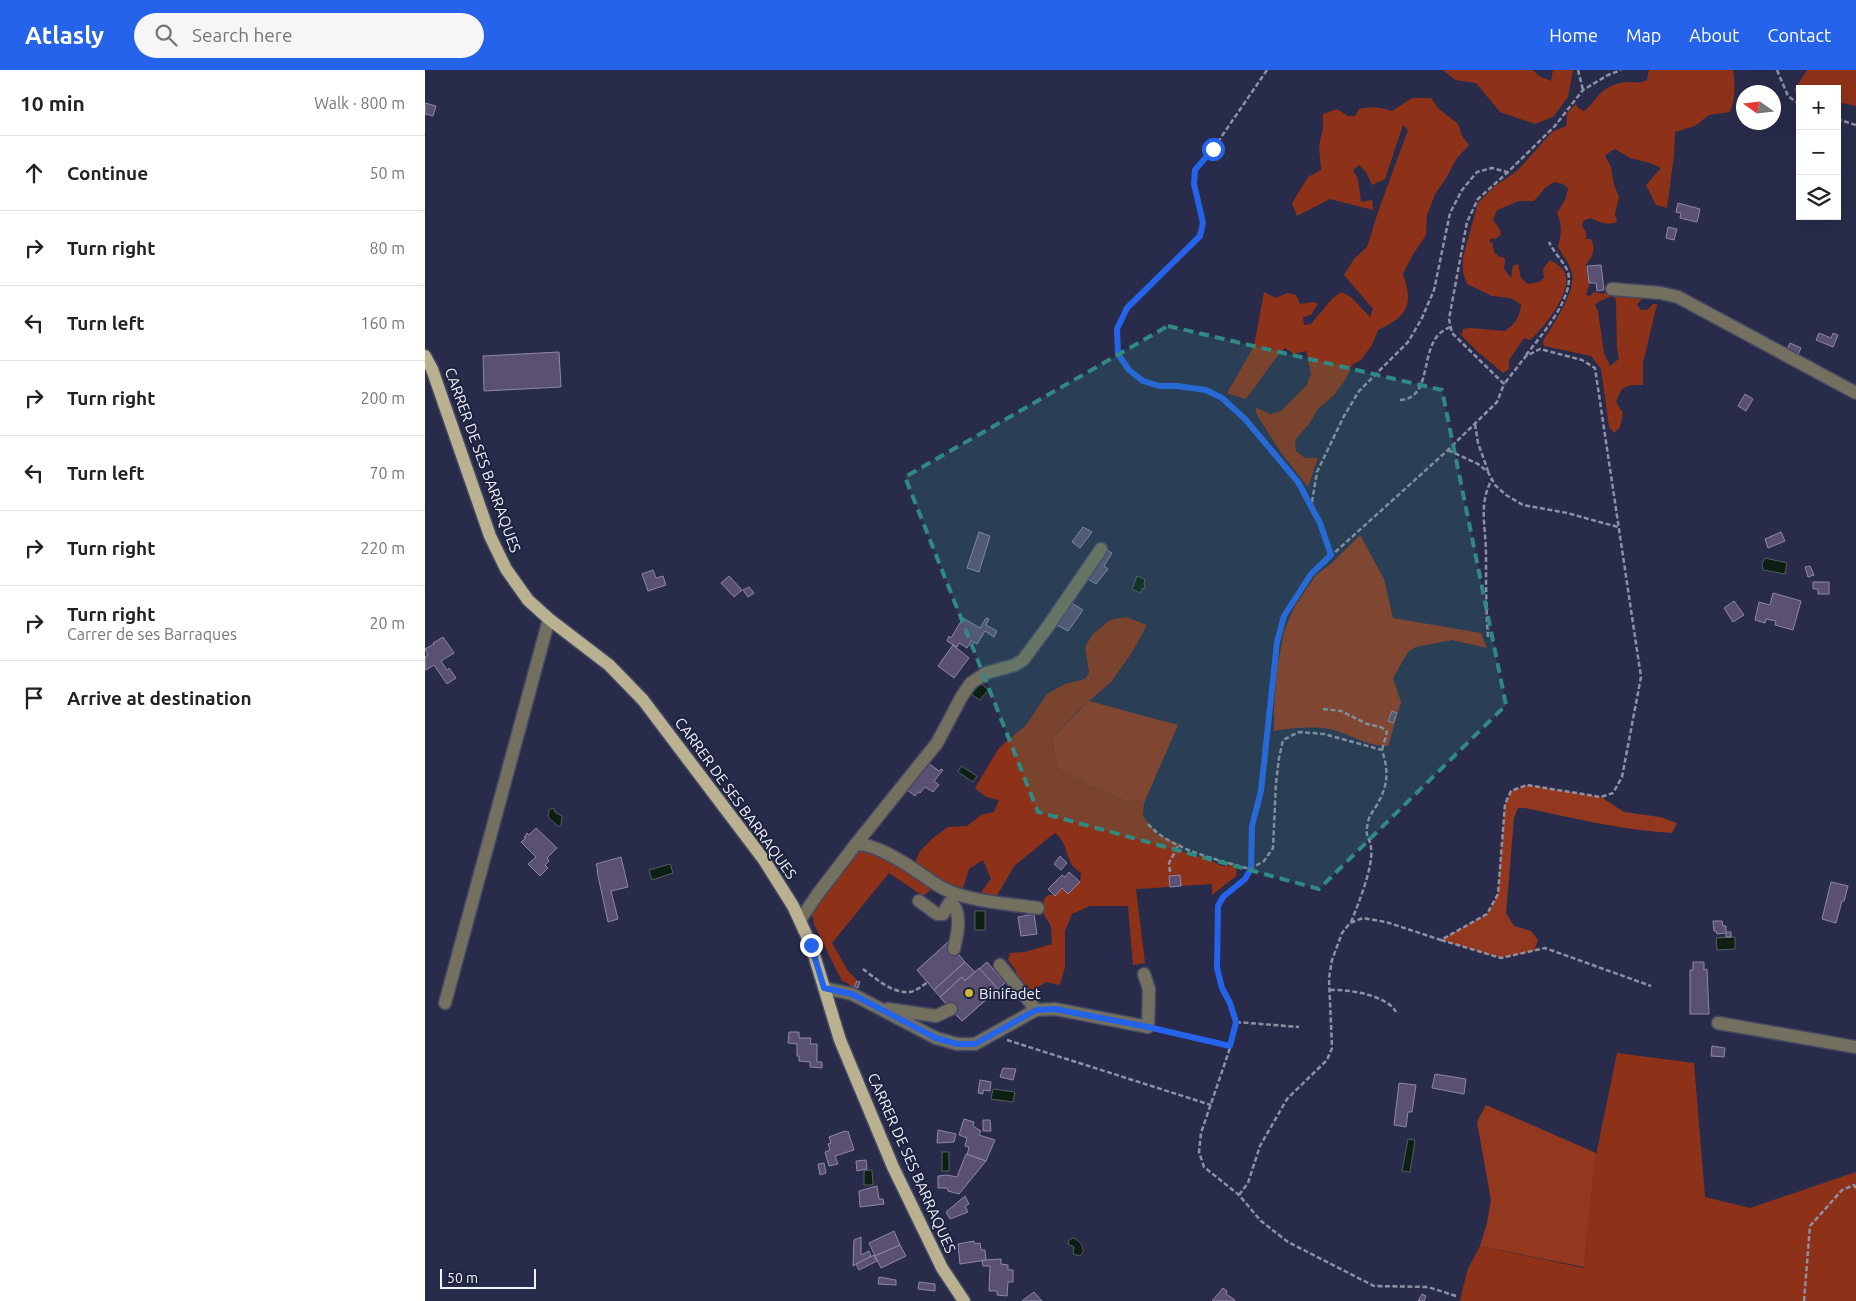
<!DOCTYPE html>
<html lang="en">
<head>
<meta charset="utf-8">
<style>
	:root { --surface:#fff; --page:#f6f6f6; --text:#222; --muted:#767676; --line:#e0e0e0; --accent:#2563eb }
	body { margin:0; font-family:Ubuntu,sans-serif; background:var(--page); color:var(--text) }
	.controls { position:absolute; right:15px; top:15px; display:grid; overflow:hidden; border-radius:0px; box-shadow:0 5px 20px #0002 }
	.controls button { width:45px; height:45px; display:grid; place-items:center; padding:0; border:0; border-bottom:1px solid var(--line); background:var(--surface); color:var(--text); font:25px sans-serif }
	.compass { position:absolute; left:1311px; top:15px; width:45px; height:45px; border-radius:50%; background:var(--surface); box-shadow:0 5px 20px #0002; rotate:284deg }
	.scale { position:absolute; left:15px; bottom:12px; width:96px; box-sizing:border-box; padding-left:5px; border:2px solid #f2f4fc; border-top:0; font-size:14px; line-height:18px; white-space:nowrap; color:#f2f4fc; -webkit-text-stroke:4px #1e223f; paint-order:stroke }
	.stop { position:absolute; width:15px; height:15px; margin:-11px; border:4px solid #2563eb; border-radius:50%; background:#fff }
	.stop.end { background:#2563eb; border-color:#fff; box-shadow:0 1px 5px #0008 }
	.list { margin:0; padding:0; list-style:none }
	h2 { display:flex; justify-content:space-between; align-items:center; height:65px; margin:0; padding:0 20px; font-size:21px }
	h2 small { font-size:16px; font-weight:400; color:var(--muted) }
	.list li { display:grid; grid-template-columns:32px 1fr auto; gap:15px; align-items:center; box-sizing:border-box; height:75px; padding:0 20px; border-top:1px solid var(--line) }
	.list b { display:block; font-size:19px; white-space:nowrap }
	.list p { margin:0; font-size:16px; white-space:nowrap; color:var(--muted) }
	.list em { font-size:16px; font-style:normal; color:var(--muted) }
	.icon { flex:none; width:28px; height:28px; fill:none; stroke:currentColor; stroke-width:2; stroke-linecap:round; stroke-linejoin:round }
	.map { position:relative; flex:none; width:1431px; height:1231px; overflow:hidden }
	header { display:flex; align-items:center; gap:30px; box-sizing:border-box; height:70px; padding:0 25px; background:var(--accent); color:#fff }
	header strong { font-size:24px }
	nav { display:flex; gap:28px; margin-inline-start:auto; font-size:18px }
	.search { width:350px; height:45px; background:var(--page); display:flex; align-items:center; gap:12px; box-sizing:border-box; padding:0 18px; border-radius:28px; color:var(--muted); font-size:19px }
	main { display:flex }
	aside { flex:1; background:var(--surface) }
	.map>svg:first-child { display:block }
</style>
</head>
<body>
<header>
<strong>Atlasly</strong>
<div class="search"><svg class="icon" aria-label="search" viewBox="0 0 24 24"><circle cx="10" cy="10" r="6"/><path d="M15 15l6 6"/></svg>Search here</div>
<nav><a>Home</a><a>Map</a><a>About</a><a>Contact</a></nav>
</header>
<main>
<aside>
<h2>10 min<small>Walk · 800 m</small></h2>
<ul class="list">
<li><svg class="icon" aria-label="ahead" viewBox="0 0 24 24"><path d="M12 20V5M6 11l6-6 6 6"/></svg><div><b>Continue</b></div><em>50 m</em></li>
<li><svg class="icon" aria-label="right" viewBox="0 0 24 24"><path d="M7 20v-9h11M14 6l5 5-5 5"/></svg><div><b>Turn right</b></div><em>80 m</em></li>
<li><svg class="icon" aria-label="left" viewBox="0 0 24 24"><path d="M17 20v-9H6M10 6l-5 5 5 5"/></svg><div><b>Turn left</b></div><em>160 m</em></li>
<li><svg class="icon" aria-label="right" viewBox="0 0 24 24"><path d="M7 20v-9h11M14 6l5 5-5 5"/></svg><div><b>Turn right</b></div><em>200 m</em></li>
<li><svg class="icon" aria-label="left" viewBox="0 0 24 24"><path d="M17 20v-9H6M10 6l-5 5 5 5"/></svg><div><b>Turn left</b></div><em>70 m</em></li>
<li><svg class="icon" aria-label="right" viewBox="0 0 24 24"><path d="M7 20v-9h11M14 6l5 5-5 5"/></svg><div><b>Turn right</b></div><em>220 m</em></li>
<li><svg class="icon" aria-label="right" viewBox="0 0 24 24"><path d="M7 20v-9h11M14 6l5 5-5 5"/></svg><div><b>Turn right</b><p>Carrer de ses Barraques</p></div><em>20 m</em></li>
<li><svg class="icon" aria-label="arrive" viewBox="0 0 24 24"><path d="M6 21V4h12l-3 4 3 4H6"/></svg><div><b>Arrive at destination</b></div></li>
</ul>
</aside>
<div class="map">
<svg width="1431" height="1231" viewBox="0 0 1431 1231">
	<rect width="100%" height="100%" fill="#282c4a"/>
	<g fill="#93381e">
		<path d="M935,465L959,509L968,548L1056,563L1062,578L1027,570L991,577L983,582L968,608L976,632L963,676C942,677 924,663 904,659C886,656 866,658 849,661V639L852,599L859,561L870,536L891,505L907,493Z"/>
		<path d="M664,631L753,655L719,733L715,730C711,730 707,731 703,731C687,728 646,707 632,698L627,668Z"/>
		<path d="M1102,715L1176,727L1199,742L1235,747L1252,753L1247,763C1197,760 1148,748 1100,738H1093L1089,748L1081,843L1089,856L1106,861L1113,870L1109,881L1076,888L1016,870L1062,844L1073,824L1080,734L1086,721Z"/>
		<path d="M1061,1035L1171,1083L1159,1197L1055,1176L1062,1153L1066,1130L1052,1052Z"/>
	</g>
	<g fill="#8d3218">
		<path d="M1018,0H1108L1114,6L1126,11L1128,0H1148L1143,27L1128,47L1110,54L1075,42L1051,13L1030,10Z"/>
		<path d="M1224,0H1308C1310,14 1311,28 1305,42L1284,45L1270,56L1250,62L1249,86L1242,138L1231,135L1221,115L1236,98L1225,93L1205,88L1190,79L1180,85L1186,97L1189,115L1194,127L1190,144L1192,152C1183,156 1174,152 1165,148L1158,151L1157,156L1161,162V169H1166C1171,178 1168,187 1161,194L1164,216L1161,225L1165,226L1169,222L1179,224L1183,220L1187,225C1182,230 1175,229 1170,235L1173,241L1179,283L1185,296L1194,289L1192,278L1191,230L1188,226L1191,222L1218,227L1212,235L1216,240H1222L1228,234H1232L1218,293V315C1200,315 1197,315 1191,332L1198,343L1195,357L1189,363L1184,357L1176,299L1166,286L1119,276L1118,271C1127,256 1154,218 1146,200C1143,191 1136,184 1133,176C1137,163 1137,155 1132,143L1141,128L1143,118L1138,114L1129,112L1120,118L1109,131H1094L1072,140L1068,150L1074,158L1076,164L1072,168L1065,169V173L1067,172L1069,182L1074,187H1077L1080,189L1079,199L1086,208L1088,196L1093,194L1096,208L1103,214L1114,212L1119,208L1118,199L1125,190C1132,194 1139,198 1141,206C1145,225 1118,259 1105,270L1099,268L1084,290V299L1078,303L1053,282L1034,263L1037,264L1038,259L1045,258L1080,261C1090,254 1095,247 1096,234L1085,228L1067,226L1042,214L1038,202V187L1053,133L1070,116L1092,101L1127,62L1141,56L1142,43L1151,34L1153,38L1159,41C1169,34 1173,22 1184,17C1188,15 1194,13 1199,12C1207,12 1215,14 1222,10Z"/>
		<path d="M1382,0H1431V36L1412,32V19H1375V22L1369,20Z"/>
		<path d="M987,28H1006L1013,38L1033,54L1037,66L1044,75L1032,88L1020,110L1010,124L1002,145L1001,165L987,186L978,204C989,235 982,247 953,260L947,275L936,290L927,295L921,309L909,325L893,339L884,354L870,370L871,381L880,388H893L883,417L857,384L832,345L830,337L845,344L856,341L881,316L886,304L881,281L869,284L860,278C844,294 835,313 820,329L802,323L829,276L839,222L851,228L862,223L871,225L875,234L888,232L893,234L886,245L878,247L879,255L886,254L907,229L916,222L926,227L945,247L948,239L919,205L929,189L942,177L953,142L983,60L978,55L960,109L947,115L941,102L934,95L928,100L933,109L936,132L947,130L948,140L905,129L872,146L867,133L883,107L896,100L894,76L898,58V44L912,39L923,46H930L934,39C947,36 955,37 967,41Z"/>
		<path d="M701,547L722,555L706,584L686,612L654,640L627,668L632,698C646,707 687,728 703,731C707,731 711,730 715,730L719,733L718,746L732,764L754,774L752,778L769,787L776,786L797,796L807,795L812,800L811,806L787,825V814L756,816L755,806H744L745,817L711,819L720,893L708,895L703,836H665L647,844L640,861V897L635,915L621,912L613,917L608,924L602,915L595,912L590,899L583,890L585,883L600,882L627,874L626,856L617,841L619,829L623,825H630L637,818L643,824L655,812L656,803C638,792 645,774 630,763L590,795L571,827L556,822L566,809L558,790L544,799L538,818L516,814L490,793L495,781L508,768L523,757L542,756L556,745L569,742L574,730L561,727L550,718L574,678L601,655L622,624L640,614L660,609L664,603L660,577L667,565L685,550Z"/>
		<path d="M431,779H444L509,817L498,826L464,803L407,873L423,901L432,910L429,917L426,918L424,914L417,911L389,854L387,844L388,836Z"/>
		<path d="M1192,983L1269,993L1280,1127L1325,1138L1431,1102V1231H1035L1042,1201L1055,1176L1159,1198L1169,1095Z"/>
	</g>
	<g fill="#0d1f14" stroke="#525f5a">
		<path d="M1340,488L1362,493L1360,504L1338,500L1337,494Z"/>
		<path d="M712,506L720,509L719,514L720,518L717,519L715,523L707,519Z"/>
		<path d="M556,613L563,620L555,630L546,624Z"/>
		<path d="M536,696L552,706L548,712L533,702Z"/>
		<path d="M128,738L131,743L137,746L136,756H133L123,747L124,740Z"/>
		<path d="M245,794L248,803L227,810L224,800Z"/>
		<rect x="550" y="841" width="10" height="19"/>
		<path d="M1310,867V879L1292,880L1291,868Z"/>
		<path d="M568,1019L590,1022L588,1032L566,1029Z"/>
		<path d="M983,1069L990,1070L985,1102L977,1101Z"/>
		<rect x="517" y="1082" width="7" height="19"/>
		<path d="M447,1100L448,1115H439V1101Z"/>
		<path d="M648,1168C654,1170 659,1176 658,1182L655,1186L648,1184L649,1177L643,1174L644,1170Z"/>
	</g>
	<g fill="#5a5172" stroke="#8f86aa">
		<path d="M0,33L11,36L8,46L0,44Z"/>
		<path d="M1253,133L1275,139L1272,152L1255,148L1256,143L1251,142Z"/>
		<path d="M1243,157L1252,159L1249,170L1241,168Z"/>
		<path d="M1176,195L1179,220L1172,221L1171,213H1164L1162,196Z"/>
		<path d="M1394,263L1406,268L1408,263L1413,265L1408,277L1391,270Z"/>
		<path d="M1365,273L1376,278L1372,287L1361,282Z"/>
		<path d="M134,282L136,317L59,321L58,286Z"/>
		<path d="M1320,324L1328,329L1321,341L1313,336Z"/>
		<path d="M658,457L667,462L655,478L647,472Z"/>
		<path d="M554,462L565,466L554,502L542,498Z"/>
		<path d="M1356,462L1360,471L1343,478L1340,469Z"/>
		<path d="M680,479L687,483L679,496L683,499L671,514L661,508Z"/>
		<path d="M1385,496L1389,505L1383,507L1380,497Z"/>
		<path d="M228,500L231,508L238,506L241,515L223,521L217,504Z"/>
		<path d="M304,506L317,520L309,527L296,513Z"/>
		<path d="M1388,512H1404V524H1393V519H1388Z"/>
		<path d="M324,517L329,523L323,527L318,520Z"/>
		<path d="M1348,523L1376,531L1368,560L1350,555L1351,551L1341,549L1340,553L1330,550L1334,532L1345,535Z"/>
		<path d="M1309,531L1319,545L1308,552L1299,538Z"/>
		<path d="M645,532L658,540L643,561L630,554Z"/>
		<path d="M538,548L555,558L561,548L564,549L561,555L572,561L569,567L560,561L552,574L546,571L542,578L534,573L532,577L522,571L524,566L526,568Z"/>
		<path d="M18,567L29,583L16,591L22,600L24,598L31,608L22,614L9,595L1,600L0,598V587L3,585L0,579L9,574L8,573Z"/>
		<path d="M528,575L544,588L529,608L513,596Z"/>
		<path d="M967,641L972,643L968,653L963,651Z"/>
		<path d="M502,692L514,701L516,699L518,700L509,711L514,715L508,722L500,717L495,723L493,722L490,726L481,719Z"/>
		<path d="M111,758L132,778L122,788L124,791L120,795L123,798L115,806L103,794L111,787L96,772L101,768L99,767L101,765L102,763L104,765Z"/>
		<path d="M635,786L642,793L636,800L629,794Z"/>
		<path d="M196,787L203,817L186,821L193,849L183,852L172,801H173L171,794Z"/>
		<path d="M644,802L655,812L643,824L637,818L630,826L623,819L637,805L640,807Z"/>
		<path d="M755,805L756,816L745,817L744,806Z"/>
		<path d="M1406,812L1423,816L1419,831H1417L1411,853L1397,849Z"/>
		<path d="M609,844L612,864L596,866L593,847Z"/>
		<path d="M1288,851H1297L1298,856H1301V862H1306V867H1301V863L1292,864L1291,861H1289Z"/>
		<path d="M523,872L540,892L509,920L492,900Z"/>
		<path d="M540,892L550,902L540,911L537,907L515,927L509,920Z"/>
		<path d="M562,892L580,913L537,951L515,927L537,907L540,911Z"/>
		<path d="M1268,892H1279V900L1282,899L1284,944H1265V900H1268Z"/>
		<path d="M554,898L573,919L537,951L515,927L537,907L540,911Z"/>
		<path d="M432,911L435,912L433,918L429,917Z"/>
		<path d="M364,962H374V968H386L385,974H392V992H397V998L385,997V992L374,991V986H372V974L363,973Z"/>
		<path d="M1287,976L1300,978L1299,987L1286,986Z"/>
		<path d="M578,998L591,999L588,1010L575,1007Z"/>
		<path d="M1010,1004L1041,1009L1039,1024L1007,1018Z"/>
		<path d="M555,1010L566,1012L565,1021L558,1020V1024L553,1023Z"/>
		<path d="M974,1013L991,1015L987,1042H983L981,1057L969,1055Z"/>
		<path d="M539,1049L549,1052L548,1056L556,1061L554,1065L570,1070L561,1091L542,1085L544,1077L540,1076L542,1068L534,1065Z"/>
		<path d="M558,1050H565L566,1061H558Z"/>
		<path d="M513,1060L531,1064L529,1072L512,1073Z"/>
		<path d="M420,1061L421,1062L423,1061L429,1080L410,1086L413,1094L404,1096L400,1082L405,1080L403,1074L406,1073L404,1067Z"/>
		<path d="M541,1084L561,1091L534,1124L523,1121L522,1118H513V1106L522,1105L532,1107Z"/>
		<path d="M441,1090L442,1099L432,1101L431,1091Z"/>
		<path d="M399,1093L401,1103L395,1105L393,1094Z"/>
		<path d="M452,1116L454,1129H458L459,1134L435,1137L434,1121Z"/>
		<path d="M540,1126L544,1134L540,1136L543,1142L525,1149L521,1142Z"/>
		<path d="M469,1161L475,1175L450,1186L444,1173Z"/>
		<path d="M436,1167V1185L444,1181L446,1186L428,1196L429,1170Z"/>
		<path d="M549,1171L550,1174L555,1173L556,1180H560L561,1190L535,1194L533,1174Z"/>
		<path d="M475,1175L481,1186L456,1198L450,1186Z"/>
		<path d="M449,1185L452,1191L434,1200L431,1194Z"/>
		<path d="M576,1189V1194L583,1195V1200H588V1212H583L582,1226L572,1225V1221H564L565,1196H558L557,1191L561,1190Z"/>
		<path d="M454,1207L471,1210V1215L453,1214Z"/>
		<path d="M494,1212L510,1214V1221L493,1219Z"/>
		<path d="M798,1218L802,1221L801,1224L810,1230L809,1231H787Z"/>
		<path d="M609,1222L617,1231H597Z"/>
		<path d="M997,1224L1001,1226L999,1231H993Z"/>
	</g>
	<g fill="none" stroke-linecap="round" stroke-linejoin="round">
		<defs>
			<g id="minor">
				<path d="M1187,219L1236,223L1253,227L1431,323"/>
				<path d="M431,774L512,673L537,626L546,613L561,603L590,595L598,590L624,555L676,479"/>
				<path d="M494,831L512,844H518L524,833L528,834C537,846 532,865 529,879"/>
				<path d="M375,850L392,825L431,774C448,773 479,792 493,802C504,809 513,817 526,822C552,832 585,834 613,838"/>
				<path d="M399,918L427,924L511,968L532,974H550L611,940L575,895"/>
				<path d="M20,933L124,549"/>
				<path d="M463,939L511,946L526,939"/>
				<path d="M611,940L630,939L723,957L724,919L719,904"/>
				<path d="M1293,953L1431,977"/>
			</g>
			<path id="major" d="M0,286L7,299L65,466L81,499L103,530L124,549L184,595L218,630L339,790L368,836L386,875L415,970L468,1097L517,1198L539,1231"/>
		</defs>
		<use href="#minor" stroke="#444863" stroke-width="15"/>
		<use href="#major" stroke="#444863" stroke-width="15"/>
		<g stroke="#8e91a4" stroke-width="2.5" stroke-dasharray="5 2.5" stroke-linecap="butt">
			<path d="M842,0L788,79L770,100L769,114L778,153L775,166L702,238L692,259L693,284L704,300L718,311L734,316H752L781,320L797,328L820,349L873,412L895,453L906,485"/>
			<path d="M1153,0L1158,20"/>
			<path d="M1352,0L1363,26L1375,35"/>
			<path d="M1412,49L1431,55"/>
			<path d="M1101,285C1115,267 1150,227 1143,202C1139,192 1129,183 1124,172"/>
			<path d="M975,330C1012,328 990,268 1026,257"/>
			<path d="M1050,354L1053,373L1063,401"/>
			<path d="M1023,380L1053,394L1063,402L1070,415L1081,425L1098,435L1142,443L1193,457"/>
			<path d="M887,432L892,402L919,346L934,321L983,272L997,248L1009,220L1025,143L1037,120L1052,102L1067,98L1082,102"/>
			<path d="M1063,567C1061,540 1061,513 1061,485C1061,457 1053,435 1067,409"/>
			<path d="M898,639L916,641L942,654L956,657L962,662L957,680"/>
			<path d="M723,754C745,779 793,790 825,799L839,791L848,778L851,713L854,688L858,670L874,662L899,664L957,680C964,702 963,715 952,735C948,741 944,746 943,752C939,769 945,765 946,778C949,795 933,835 926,852"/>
			<path d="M745,802L744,793L754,774"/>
			<path d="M1016,870L1076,888L1120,878L1226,916"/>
			<path d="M438,899C450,908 468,924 485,922C491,921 497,916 503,912"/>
			<path d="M905,920C923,919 962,925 971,942"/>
			<path d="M811,952L874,957"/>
			<path d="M734,960L805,976"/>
			<path d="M582,970L786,1035"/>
			<path d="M814,1125L823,1113L835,1076L862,1029L902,990L907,978L904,908L907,890L917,863L925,853L938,848L961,852L1016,870L1062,844L1073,824L1080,734L1086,721L1102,715L1176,727L1188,723L1197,707L1216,607L1170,298L1157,290L1115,279L1101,286L1079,314"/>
			<path d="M1031,1226L1003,1217L949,1216L863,1172L836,1151L814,1125L779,1097L774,1082L776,1063L804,981L811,952L805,933L797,918L792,898L793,836L798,827L820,809L825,799L827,757L836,721L852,572L859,546L886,504L1023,380L1072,332L1079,314L1027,263L1024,249L1042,152L1053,129L1083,102L1129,57L1158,20L1183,5L1196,0"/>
			<path d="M1379,1231L1385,1156L1417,1120L1429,1115L1431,1118"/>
		</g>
		<use href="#minor" stroke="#747060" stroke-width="12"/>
		<use href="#major" stroke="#b9b190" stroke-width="12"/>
	</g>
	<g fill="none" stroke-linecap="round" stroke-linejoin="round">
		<path stroke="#2563eb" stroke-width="6" d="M386,875L399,918L427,924L511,968L532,974H550L611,940L630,939L723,957L805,976L811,952L805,933L797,918L792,898L793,836L798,827L820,809L826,799L827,756L836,721L852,572L859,546L886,504L906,485L895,453L873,412L820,349L797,328L781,320L752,316H734L718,311L704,300L693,284L692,259L702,238L775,166L778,153L769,114L770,100L788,79"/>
	</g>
	<path fill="#318983" fill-opacity="0.2" stroke="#318983" stroke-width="4" stroke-dasharray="10 6" stroke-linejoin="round" d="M743,256L1017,320L1081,635L894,819L613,742L480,407Z"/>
	<circle fill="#d2b635" stroke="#1e223f" stroke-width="2" cx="544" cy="923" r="5"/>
	<g text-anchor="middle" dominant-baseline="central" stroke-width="4" stroke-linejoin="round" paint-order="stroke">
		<g font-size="15" fill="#f2f4fc" stroke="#1e223f">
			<text transform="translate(58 390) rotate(70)">CARRER DE SES BARRAQUES</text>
			<text transform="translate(311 728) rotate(54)">CARRER DE SES BARRAQUES</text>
			<text transform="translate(487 1093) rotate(66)">CARRER DE SES BARRAQUES</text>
		</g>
		<g font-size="15" fill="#f2f4fc" stroke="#1e223f" text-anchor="start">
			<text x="554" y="923">Binifadet</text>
		</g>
	</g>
</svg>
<div class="controls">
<button>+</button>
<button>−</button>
<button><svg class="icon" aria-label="layers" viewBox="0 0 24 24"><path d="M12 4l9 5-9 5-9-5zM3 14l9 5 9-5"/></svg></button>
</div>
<svg class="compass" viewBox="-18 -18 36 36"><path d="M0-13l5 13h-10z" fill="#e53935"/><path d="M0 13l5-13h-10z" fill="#767676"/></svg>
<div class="scale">50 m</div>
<div class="stop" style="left:788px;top:79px"></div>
<div class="stop end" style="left:386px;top:875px"></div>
</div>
</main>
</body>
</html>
